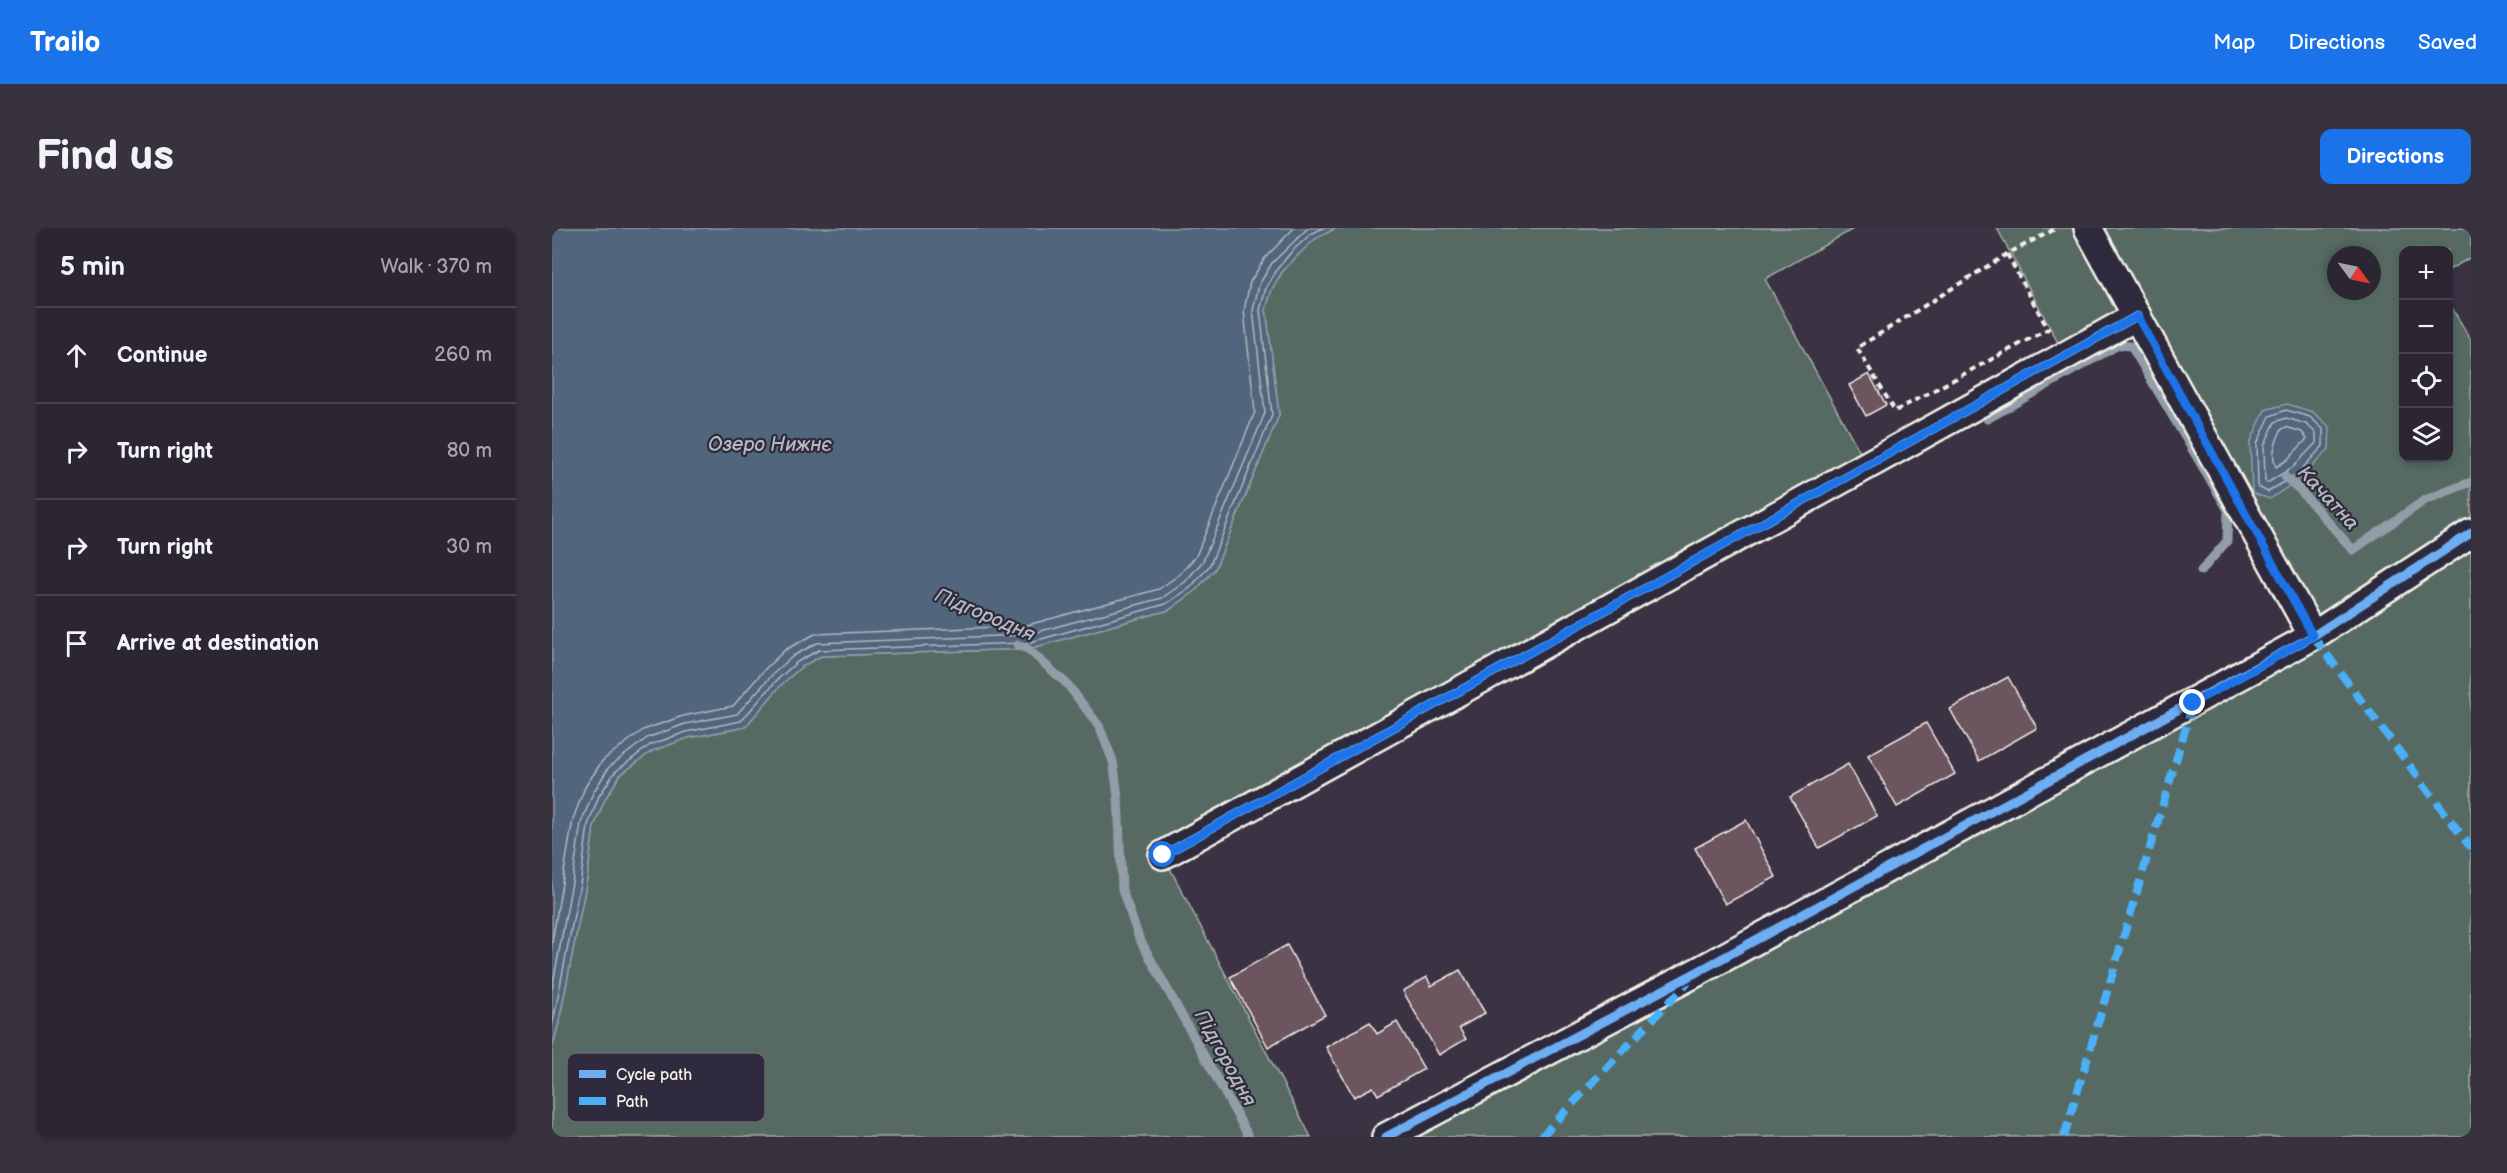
<!DOCTYPE html>
<html lang="en">
<head>
<meta charset="utf-8">
<style>
	:root { --surface:#2c2633; --page:#38323f; --text:#f1f3f6; --muted:#a6a5ac; --line:#48434e; --accent:#1a73e8 }
	body { margin:0; font-family:"Balsamiq Sans",sans-serif; background:var(--page); color:var(--text) }
	.controls { position:absolute; right:18px; top:18px; display:grid; overflow:hidden; border-radius:12px; box-shadow:0 3px 9px #0003 }
	.controls button { width:54px; height:54px; display:grid; place-items:center; padding:0; border:0; border-bottom:2px solid var(--line); background:var(--surface); color:var(--text); font:30px sans-serif }
	.compass { position:absolute; left:1775px; top:18px; width:54px; height:54px; border-radius:50%; background:var(--surface); box-shadow:0 3px 9px #0003; rotate:123deg }
	.stop { position:absolute; width:18px; height:18px; margin:-14px; border:4px solid #1a73e8; border-radius:50%; background:#fff }
	.stop.end { background:#1a73e8; border-color:#fff; box-shadow:0 2px 6px #0008 }
	.list { margin:0; padding:0; list-style:none }
	h2 { display:flex; justify-content:space-between; align-items:center; height:78px; margin:0; padding:0 24px; font-size:26px }
	h2 small { font-size:20px; font-weight:400; color:var(--muted) }
	.list li { display:grid; grid-template-columns:39px 1fr auto; gap:18px; align-items:center; box-sizing:border-box; height:96px; padding:0 24px; border-top:2px solid var(--line) }
	.list b { display:block; font-size:22px; white-space:nowrap }
	.list em { font-size:20px; font-style:normal; color:var(--muted) }
	.icon { flex:none; width:33px; height:33px; fill:none; stroke:currentColor; stroke-width:2; stroke-linecap:round; stroke-linejoin:round }
	.map { position:relative; flex:none; width:1919px; height:909px; overflow:hidden; border-radius:12px }
	header { display:flex; align-items:center; gap:36px; box-sizing:border-box; height:84px; padding:0 30px; background:var(--accent); color:#fff }
	header strong { font-size:28px }
	nav { display:flex; gap:33px; margin-inline-start:auto; font-size:21px }
	.intro { display:flex; align-items:center; justify-content:space-between; box-sizing:border-box; height:144px; padding:0 36px }
	h1 { margin:0; font-size:42px }
	.button { padding:15px 27px; border-radius:12px; background:var(--accent); color:#fff; font-size:21px; font-weight:700 }
	main { display:flex; gap:36px; padding:0 36px }
	aside { flex:1; background:var(--surface); border-radius:12px; box-shadow:0 3px 9px #0003 }
	.map>svg:first-child { display:block }
</style>
</head>
<body>
<header>
<strong>Trailo</strong>
<nav><a>Map</a><a>Directions</a><a>Saved</a></nav>
</header>
<div class="intro"><h1>Find us</h1><a class="button">Directions</a></div>
<main>
<aside>
<h2>5 min<small>Walk · 370 m</small></h2>
<ul class="list">
<li><svg class="icon" aria-label="ahead" viewBox="0 0 24 24"><path d="M12 20V5M6 11l6-6 6 6"/></svg><div><b>Continue</b></div><em>260 m</em></li>
<li><svg class="icon" aria-label="right" viewBox="0 0 24 24"><path d="M7 20v-9h11M14 6l5 5-5 5"/></svg><div><b>Turn right</b></div><em>80 m</em></li>
<li><svg class="icon" aria-label="right" viewBox="0 0 24 24"><path d="M7 20v-9h11M14 6l5 5-5 5"/></svg><div><b>Turn right</b></div><em>30 m</em></li>
<li><svg class="icon" aria-label="arrive" viewBox="0 0 24 24"><path d="M6 21V4h12l-3 4 3 4H6"/></svg><div><b>Arrive at destination</b></div></li>
</ul>
</aside>
<div class="map">
<svg width="1919" height="909" viewBox="0 0 1919 909">
	<rect width="100%" height="100%" fill="#3b3344"/>
	<filter id="ink" filterUnits="userSpaceOnUse"><feTurbulence type="fractalNoise" baseFrequency=".0167" numOctaves="2"/><feDisplacementMap in="SourceGraphic" scale="12" xChannelSelector="R" yChannelSelector="G"/><feConvolveMatrix kernelMatrix="1 2 1 2 8 2 1 2 1" color-interpolation-filters="sRGB"/></filter>
	<g filter="url(#ink)">
		<g fill="#566a64" stroke="#a5aea6" stroke-width="1.5" fill-rule="evenodd">
			<path d="M784,0H1303L1213,51L1315,237L611,627L759,909H0V821L7,794L35,651L42,598L53,571L68,547L100,523L136,510L193,499L230,456L249,439L269,428L476,421L617,382L642,364L663,341L727,187L714,81L720,61L730,44L746,27L763,11Z"/>
			<path d="M1445,0H1919V29L1897,42L1896,22H1852V230H1896L1897,75L1919,112V909H833L1761,408L1585,89L1513,128ZM1784,27H1820V63H1784Z"/>
		</g>
		<g fill="#51657c" stroke="#929da7" stroke-width="1.5">
			<path d="M0,0H784L763,11L746,27L730,44L720,61L714,81L727,187L663,341L642,364L617,382L476,421L269,428L249,439L230,456L193,499L136,510L100,523L68,547L53,571L42,598L35,651L7,794L0,821Z"/>
			<path d="M1735,176L1761,184L1778,199L1777,221L1750,249L1718,271L1700,265L1698,215L1713,182Z"/>
		</g>
		<g fill="none" stroke-linecap="round" stroke-linejoin="round">
			<g stroke="#b3b9bd" stroke-width="1.5">
				<path d="M1734,182L1758,189L1771,201V218L1746,245L1716,264L1706,259L1705,216L1718,188Z"/>
				<path d="M1734,190L1754,196L1764,205V215L1741,239L1715,255L1713,253L1712,218L1723,194Z"/>
				<path d="M1734,199L1750,204L1755,211L1735,232L1724,239C1718,226 1724,214 1729,202Z"/>
				<path d="M0,714L21,591L33,559L51,532L91,502L131,488L181,478L214,440L233,422L263,406L472,398L607,361L627,347L644,328L703,184L692,83L698,54L713,30L742,0"/>
				<path d="M0,761L21,649L29,595L41,565L57,539L95,510L133,496L185,486L221,446L241,428L265,415L474,407L610,370L633,354L651,333L713,185L701,82L707,57L720,35L756,0"/>
				<path d="M0,799L29,651L36,597L47,568L63,544L98,517L134,504L189,493L226,451L245,434L267,422L475,415L614,376L638,360L658,337L720,187L708,82L714,60L726,40L741,22L759,6L771,0"/>
			</g>
			<g stroke="#929da7" stroke-width="9">
				<path d="M1435,191L1566,117L1579,118L1676,282L1675,313L1649,343"/>
				<path d="M1733,249L1747,261L1801,322L1873,272L1919,254"/>
				<path d="M466,417L476,421L516,457L547,498L561,533L566,568L570,662L587,710L697,909"/>
			</g>
		</g>
		<g fill="#6d555e" stroke="#f4f1e8" stroke-width="1.5">
			<path d="M1317,146L1334,177L1314,188L1297,157Z"/>
			<path d="M1456,449L1485,500L1427,533L1398,481Z"/>
			<path d="M1374,495L1403,546L1345,579L1316,527Z"/>
			<path d="M1296,536L1325,588L1267,620L1238,569Z"/>
			<path d="M1194,592L1224,649L1173,676L1143,620Z"/>
			<path d="M735,717L773,787L716,819L678,749Z"/>
			<path d="M908,742L933,785L907,800L914,811L887,827L851,763L875,749L879,758Z"/>
			<path d="M818,794L825,806L845,794L872,841L826,867L821,859L802,869L774,819Z"/>
		</g>
		<g fill="none" stroke-linecap="round" stroke-linejoin="round">
			<defs>
				<g id="street">
					<path d="M1536,0L1761,408"/>
					<path d="M611,627L1585,88"/>
					<path d="M834,909L1147,743L1761,408L1919,305"/>
				</g>
			</defs>
			<use href="#street" stroke="#f4f1e8" stroke-width="32"/>
			<path stroke="#f4f1e8" stroke-width="4" stroke-dasharray="6 4.5" stroke-linecap="butt" d="M1455,26L1496,101L1343,183L1305,120L1455,26L1505,0"/>
			<use href="#street" stroke="#2f2a3d" stroke-width="27"/>
			<g stroke="#4cb0f7" stroke-width="8" stroke-dasharray="15 8" stroke-linecap="butt">
				<path d="M1761,408L1919,620"/>
				<path d="M989,909L1136,754"/>
				<path d="M1512,909L1641,475"/>
			</g>
			<defs>
				<g id="cycleway">
					<path d="M611,627L1585,88"/>
					<path d="M834,909L1147,743L1761,408L1919,305"/>
				</g>
			</defs>
			<use href="#cycleway" stroke="#2f2a3d" stroke-width="13"/>
			<use href="#cycleway" stroke="#6dadf4" stroke-width="9"/>
		</g>
	</g>
	<g fill="none" stroke-linecap="round" stroke-linejoin="round" filter="url(#ink)">
		<path stroke="#1a73e8" stroke-width="8" d="M611,627L1585,88L1761,408L1641,475"/>
	</g>
	<g text-anchor="middle" dominant-baseline="central" stroke-width="4.5" stroke-linejoin="round" paint-order="stroke">
		<g font-size="20" font-style="italic" fill="#b3b9bd" stroke="#2f2a3d">
			<text x="218" y="217">Озеро Нижнє</text>
			<text transform="translate(1776 270) rotate(47)">Качатна</text>
			<text transform="translate(433 387) rotate(23)">Підгородня</text>
			<text transform="translate(673 830) rotate(61)">Підгородня</text>
		</g>
	</g>
	<rect x="15" y="825" width="198" height="69" rx="9" fill="#2f2a3d" stroke="#6a6670" stroke-width="1.5"/>
	<rect x="27" y="842" width="27" height="8" fill="#6dadf4"/>
	<rect x="27" y="869" width="27" height="8" fill="#4cb0f7"/>
	<g font-size="16" fill="#f4f1e8">
		<text x="64" y="852">Cycle path</text>
		<text x="64" y="879">Path</text>
	</g>
</svg>
<div class="controls">
<button>+</button>
<button>−</button>
<button><svg class="icon" aria-label="locate" viewBox="0 0 24 24"><circle cx="12" cy="12" r="6"/><path d="M12 2v4M12 18v4M2 12h4M18 12h4"/></svg></button>
<button><svg class="icon" aria-label="layers" viewBox="0 0 24 24"><path d="M12 4l9 5-9 5-9-5zM3 14l9 5 9-5"/></svg></button>
</div>
<svg class="compass" viewBox="-18 -18 36 36"><path d="M0-13l5 13h-10z" fill="#e53935"/><path d="M0 13l5-13h-10z" fill="#a6a5ac"/></svg>
<div class="stop" style="left:611px;top:627px"></div>
<div class="stop end" style="left:1641px;top:475px"></div>
</div>
</main>
</body>
</html>
